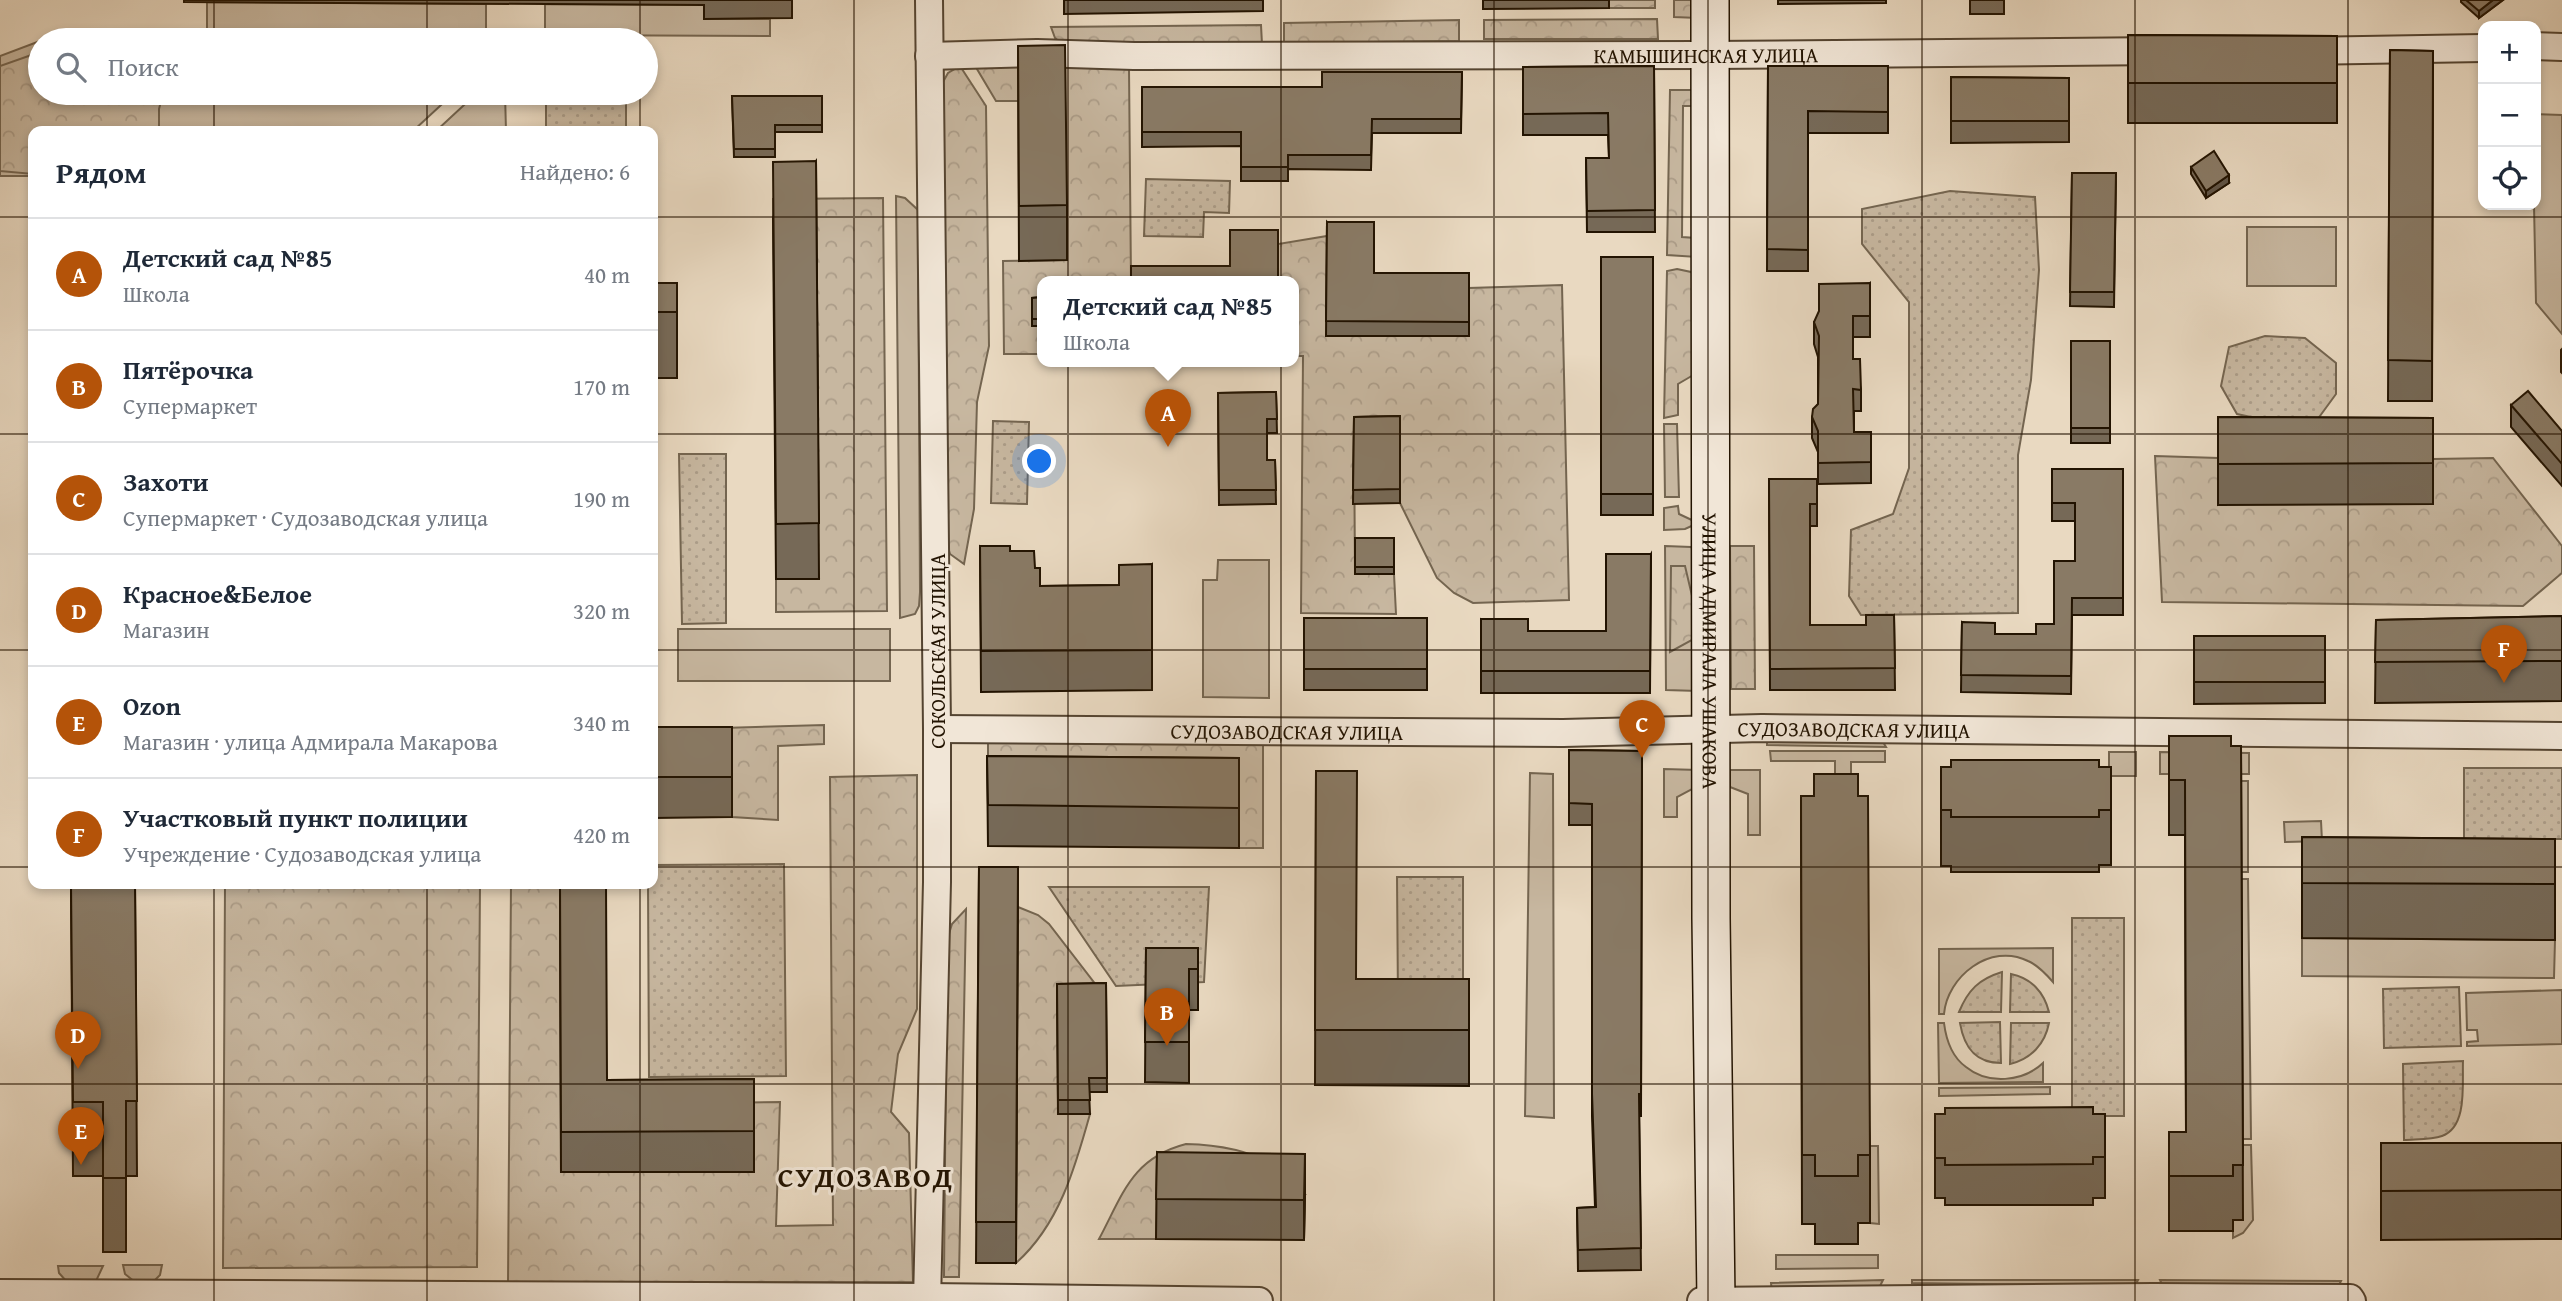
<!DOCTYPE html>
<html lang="ru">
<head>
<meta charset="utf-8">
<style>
	:root { --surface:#fff; --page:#f2f2f3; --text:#1f2937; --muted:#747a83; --line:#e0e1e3; --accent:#b45309 }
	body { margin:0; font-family:"Gentium Book Plus",serif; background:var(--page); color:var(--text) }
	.controls { position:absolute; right:21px; top:21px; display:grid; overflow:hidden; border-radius:14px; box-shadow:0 4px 10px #0003 }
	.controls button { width:63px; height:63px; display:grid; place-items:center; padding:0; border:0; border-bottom:2px solid var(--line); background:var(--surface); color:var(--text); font:35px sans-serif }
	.you { position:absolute; left:1040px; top:462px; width:24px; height:24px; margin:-18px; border:5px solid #fff; border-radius:50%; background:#1a73e8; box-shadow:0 0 0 10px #1a73e833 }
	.badge { display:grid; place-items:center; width:46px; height:46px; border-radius:50%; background:var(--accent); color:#fff; font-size:23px; font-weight:700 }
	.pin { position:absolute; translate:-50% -58px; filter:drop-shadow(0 2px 4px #0008) }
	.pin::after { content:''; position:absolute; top:37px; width:24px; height:21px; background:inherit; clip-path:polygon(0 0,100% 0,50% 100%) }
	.popup { position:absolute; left:1037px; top:276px; width:262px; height:91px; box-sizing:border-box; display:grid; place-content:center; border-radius:14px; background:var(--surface); filter:drop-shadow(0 2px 5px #0005); font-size:23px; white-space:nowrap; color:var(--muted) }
	.popup b { font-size:26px; color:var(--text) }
	.popup::after { content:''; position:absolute; left:50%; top:100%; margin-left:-14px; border:14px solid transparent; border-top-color:var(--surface) }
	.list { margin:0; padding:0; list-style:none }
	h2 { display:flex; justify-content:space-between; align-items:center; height:91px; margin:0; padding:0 28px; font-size:30px }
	h2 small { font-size:23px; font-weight:400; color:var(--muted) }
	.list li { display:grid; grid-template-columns:46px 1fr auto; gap:21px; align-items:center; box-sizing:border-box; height:112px; padding:0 28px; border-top:2px solid var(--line) }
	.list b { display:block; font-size:26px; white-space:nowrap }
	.list p { margin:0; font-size:23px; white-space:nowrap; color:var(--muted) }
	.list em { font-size:23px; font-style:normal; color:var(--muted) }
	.icon { flex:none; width:38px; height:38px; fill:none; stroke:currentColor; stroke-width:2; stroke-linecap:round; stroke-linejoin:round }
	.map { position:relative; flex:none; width:2562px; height:1301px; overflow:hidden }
	.search { position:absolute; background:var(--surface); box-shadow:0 4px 10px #0003; left:28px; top:28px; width:630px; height:77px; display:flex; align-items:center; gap:18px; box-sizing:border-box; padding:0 24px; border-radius:38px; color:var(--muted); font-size:26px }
	.panel { position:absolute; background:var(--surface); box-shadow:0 4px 10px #0003; left:28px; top:126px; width:630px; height:763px; border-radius:14px }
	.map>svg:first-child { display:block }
</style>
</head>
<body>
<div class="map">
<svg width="2562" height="1301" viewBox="0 0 2562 1301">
	<defs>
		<pattern id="forest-crowns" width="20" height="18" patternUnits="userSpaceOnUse" patternTransform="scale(1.75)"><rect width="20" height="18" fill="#c7b7a0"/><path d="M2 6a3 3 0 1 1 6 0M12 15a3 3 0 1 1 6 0" fill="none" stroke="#ab9c88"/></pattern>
		<pattern id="park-dots" width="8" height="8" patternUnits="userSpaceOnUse" patternTransform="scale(1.75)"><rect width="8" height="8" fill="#c7b7a0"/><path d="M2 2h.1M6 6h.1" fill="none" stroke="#ab9c88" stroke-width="1.8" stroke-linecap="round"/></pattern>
	</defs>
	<rect width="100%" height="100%" fill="#e9d9c1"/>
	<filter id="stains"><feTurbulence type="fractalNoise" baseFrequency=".00286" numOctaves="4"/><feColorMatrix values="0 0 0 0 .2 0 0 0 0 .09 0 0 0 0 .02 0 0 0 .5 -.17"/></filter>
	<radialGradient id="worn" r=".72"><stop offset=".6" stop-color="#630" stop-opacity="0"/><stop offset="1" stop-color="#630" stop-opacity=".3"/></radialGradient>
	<g fill="#c7b7a0" stroke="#746550" stroke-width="2">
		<path d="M207,2L486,4V40H207Z"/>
		<path d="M545,4L704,5L705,19H770V36L545,35Z"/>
		<path d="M40,41V93H454L413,131H33V176H0V56Z"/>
		<path d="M477,93H505L506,131H436Z"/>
		<path d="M2536,114L2562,115V334L2536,303L2534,205H2536Z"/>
		<path d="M896,196L905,198L918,210L920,592L919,606L915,614L900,618Z"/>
		<rect x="2247" y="227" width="89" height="59"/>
		<path d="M1664,424H1677L1679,497H1665Z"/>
		<path d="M1678,506L1679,514L1696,522V524L1685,529L1664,530V508Z"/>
		<path d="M1665,546L1691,547L1697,556L1698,691L1666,690Z"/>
		<path d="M1218,560H1269V698L1203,697V580H1217Z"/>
		<rect x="678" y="629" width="212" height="52"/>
		<path d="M1767,741L1883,742L1886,747L1767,745Z"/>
		<path d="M1770,751H1885V762H1851V801H1835V761H1771Z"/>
		<rect x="2109" y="752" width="27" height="24"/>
		<path d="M2160,752L2249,753V774H2160Z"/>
		<path d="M1664,769L1698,770V786L1677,797V817H1664Z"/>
		<path d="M1730,770H1760V835H1748V794L1730,787Z"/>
		<path d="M1530,773L1553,774L1554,1118L1525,1116Z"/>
		<path d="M2189,781H2248V872H2241Z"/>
		<path d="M2321,821L2322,841L2285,842L2284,822Z"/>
		<path d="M2241,879H2248L2251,1139H2242Z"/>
		<path d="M2302,938L2555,940L2554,978L2302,976Z"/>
		<path d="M2053,948V982C2046,974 2038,965 2028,961C1990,942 1947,977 1944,1014H1939V949Z"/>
		<path d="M2562,990V1044L2467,1046V1042L2478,1041L2477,1030H2467L2466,993Z"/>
		<path d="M1938,1023H1944C1946,1039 1952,1057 1966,1067C1988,1085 2023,1082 2043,1063V1082L1939,1083Z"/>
		<path d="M2050,1087V1094L1939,1096V1088Z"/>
		<path d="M2242,1145H2251L2253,1220L2243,1233L2233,1238V1220L2242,1219Z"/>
		<path d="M1869,1146H1878L1879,1224L1870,1223Z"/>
		<path d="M1776,1255H1878V1268L1776,1269Z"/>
		<path d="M123,1265H162L160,1275L154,1281L135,1282L125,1274Z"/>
		<path d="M58,1266H103L96,1281L67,1282L59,1273Z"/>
		<path d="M1883,1280L1879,1288L1772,1292L1771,1283Z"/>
		<path d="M1912,1280H2138L2135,1286L1912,1283Z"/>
		<path d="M2160,1280L2341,1281L2339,1285L2163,1287Z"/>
	</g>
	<g fill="url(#forest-crowns)" stroke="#746550" stroke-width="2">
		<rect x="1609" y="0" width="46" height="8"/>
		<path d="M1674,0H1698V18L1674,17Z"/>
		<path d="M1657,19L1658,39H1484V20Z"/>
		<path d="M1459,20V41L1284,43V23Z"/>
		<path d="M1261,25L1262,44L1061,43L1055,38L1051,27Z"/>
		<path d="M40,52V93H163L159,109V131H33V174L0,171V66Z"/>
		<path d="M974,64L1129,69L1131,281H1042V354H1004L1003,261L1067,260L1065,101H996Z"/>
		<path d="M960,66L986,106L989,346L977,402L974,509L964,564L950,554L947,544L943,82L948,73Z"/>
		<path d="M1670,90H1697L1698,106H1683L1682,237L1696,238L1697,257L1667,255Z"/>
		<path d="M883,198L887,611L776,612V579L819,578L773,217V199Z"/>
		<path d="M1327,236V336H1468L1469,288L1562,285L1569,600L1473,603L1454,593L1437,578L1400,503V431L1354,432L1355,574H1394L1396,614L1301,613L1303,356H1294V281H1278V244Z"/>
		<path d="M1677,269L1691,272L1696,278L1695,374L1678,384V415L1664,418L1667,271Z"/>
		<path d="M2155,456L2218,458V505L2433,459L2493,458L2562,546V573L2523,606L2162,602Z"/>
		<path d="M1730,546H1754L1755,689H1731Z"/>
		<path d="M1671,566H1685L1693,600L1692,640L1670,652Z"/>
		<path d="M824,725V744L778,746V820L732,817L731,768L653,730Z"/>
		<path d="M988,741L1263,743V848H1239V798L988,796Z"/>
		<path d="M917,775V1009L898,1054L891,1112L909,1133L913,1282L508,1283L511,884H560L561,1172H754V1120L716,1103L780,1102L776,1226L833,1225L830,777Z"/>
		<path d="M225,884H480L477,1267L223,1268Z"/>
		<path d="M1018,907L1038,915L1049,924L1106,998L1059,1114H1090C1075,1168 1059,1225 1016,1263Z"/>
		<path d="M966,909L959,1277H944L947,940L952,924Z"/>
		<path d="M1186,1144C1231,1145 1278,1155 1305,1194L1157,1192L1156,1239H1099C1123,1194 1132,1158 1186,1144Z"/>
	</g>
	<g fill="url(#park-dots)" stroke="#746550" stroke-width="2">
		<rect x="546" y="93" width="80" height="37"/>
		<path d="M1146,179L1230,181L1229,213L1204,212L1203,237L1144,236Z"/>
		<path d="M1950,191L2035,197L2039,270L2031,380L2018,455V613L1861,615L1849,596L1851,530L1893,514L1909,468V302L1862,244V209Z"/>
		<path d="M2265,336L2305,338L2336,363V394L2317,420L2274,422L2237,414L2221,386L2229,347Z"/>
		<path d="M993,421L1029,422L1027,504L991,503Z"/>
		<path d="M679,454H726V623L682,624Z"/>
		<rect x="2464" y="768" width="98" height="71"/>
		<path d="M784,864L786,1076L649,1077L648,884H653V865Z"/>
		<path d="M1397,877H1463V1002H1398Z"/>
		<path d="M1049,887H1209L1204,982L1116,986Z"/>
		<rect x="2072" y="918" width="52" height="198"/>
		<path d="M2002,972L2001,1012H1959C1968,990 1979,979 2002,972Z"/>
		<path d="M2011,974C2031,978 2044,992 2049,1012H2010Z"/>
		<path d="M2459,987L2461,1046L2384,1048L2383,989Z"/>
		<path d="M2000,1022L2001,1063C1975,1063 1964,1047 1960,1023Z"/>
		<path d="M2011,1023H2049C2045,1044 2031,1059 2010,1064Z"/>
		<path d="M2463,1061C2462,1083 2468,1127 2442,1136C2431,1140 2415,1139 2404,1140L2403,1064Z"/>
	</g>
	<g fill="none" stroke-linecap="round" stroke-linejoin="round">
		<defs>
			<g id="street">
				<path d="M2536,46L2562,47"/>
				<path d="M2303,51L2483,48"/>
				<path id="s1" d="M929,56L1037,53L1134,56L1710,55L2163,51"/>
				<path id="s2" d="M937,729L1563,733L1762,728L2562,736"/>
				<path d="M0,1293L927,1297L1259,1301"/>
				<path d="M927,1301L937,882V729L929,0"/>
				<path d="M1701,1301L2153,1297L2350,1298L2352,1301"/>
			</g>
			<g id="secondary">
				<path id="s3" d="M1710,0L1711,918L1716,1301"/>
			</g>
		</defs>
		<use href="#street" stroke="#544431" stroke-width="30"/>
		<use href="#secondary" stroke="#221301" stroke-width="40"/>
		<use href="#street" stroke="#f1e6d7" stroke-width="26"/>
		<use href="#secondary" stroke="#f1e6d7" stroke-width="37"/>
	</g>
	<g fill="#766957" stroke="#221301" stroke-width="2">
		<path d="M184,0H792V18L704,19V5L184,2Z"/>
		<path d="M1064,0H1263V11L1064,14Z"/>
		<path d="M1483,0H1609V8L1483,9Z"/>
		<path d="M1778,0H1886V3L1778,4Z"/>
		<rect x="1970" y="0" width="34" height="14"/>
		<path d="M2461,0H2503L2479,18L2461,2Z"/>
		<path d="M2128,35L2337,36V123H2128Z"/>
		<path d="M1018,46L1067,205V260L1019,261Z"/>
		<path d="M2390,50L2433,51L2432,401H2388Z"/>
		<path d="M1654,66L1655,232H1587L1586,158H1609L1608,135H1523V67Z"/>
		<path d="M1768,66H1888V133H1808V271H1767Z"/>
		<path d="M1462,72L1461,133H1372L1371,170L1288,169V181H1241V146L1142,147V87H1322Z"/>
		<path d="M1951,77L2069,78V142L1951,143Z"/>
		<path d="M732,96H822V132H775V157H734Z"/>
		<path d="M816,161L819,579H776L773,217Z"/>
		<path d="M2191,167L2229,183L2206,198L2191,174Z"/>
		<path d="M2072,173H2116L2114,307L2070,306Z"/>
		<path d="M1327,222L1374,273H1469V336H1326Z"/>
		<rect x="1601" y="257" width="52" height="258"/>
		<rect x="653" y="283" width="24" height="95"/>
		<path d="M1870,283V337H1853V359L1861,390V411H1854V432H1871V483L1818,484V452L1812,438V417L1818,404V357L1814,344V322Z"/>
		<path d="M1042,297V326H1032V298Z"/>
		<rect x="2071" y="341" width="39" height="102"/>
		<path d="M2562,349V373L2561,372V350Z"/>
		<path d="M1276,392L1277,433H1267V460H1275L1276,504L1219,505L1218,393Z"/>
		<path d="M2511,405L2562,431V486L2511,427Z"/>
		<path d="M1400,416V503L1353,504L1354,417Z"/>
		<path d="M2218,417L2433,418V504L2218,505Z"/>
		<path d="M2052,469H2123V615H2072L2071,694L1961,692L1962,622L1995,634H2036L2054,624L2075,561V521H2052Z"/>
		<path d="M1769,479H1817V526H1810V625H1866L1894,615L1895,690H1770Z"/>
		<rect x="1355" y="538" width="39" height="36"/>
		<path d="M980,546L1010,551L1035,568L1040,586L1119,585L1152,564V690L981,692Z"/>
		<path d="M1651,554L1650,693H1481V619L1528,631H1606Z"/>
		<path d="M2562,616V701L2375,703L2376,620Z"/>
		<rect x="1304" y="618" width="123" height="72"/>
		<path d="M2194,636H2325V703L2194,704Z"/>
		<path d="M653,727H732V817L653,818Z"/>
		<path d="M2169,736L2231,746H2241L2243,1220H2233V1231H2169V1132H2186L2185,835H2169Z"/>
		<path d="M1569,750L1642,751L1641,1116H1639L1641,1270L1578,1271L1577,1208L1595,1207L1592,1116V825H1569Z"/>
		<path d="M987,756L1239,758V848L988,846Z"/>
		<path d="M1941,767H2111V865H2099V872H1951V866H1941Z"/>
		<path d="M1316,771L1356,979H1469V1086L1315,1085Z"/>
		<path d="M1801,796H1858L1870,1155V1223H1858V1244H1815V1224H1802Z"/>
		<path d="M2302,837L2555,839V940L2302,938Z"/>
		<path d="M979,867H1018L1016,1263H976Z"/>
		<path d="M71,884H135L137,1176H126V1252H103V1176H73Z"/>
		<path d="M560,884L607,1080L754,1079V1172H561Z"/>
		<path d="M1146,948H1198V1010H1189V1083L1145,1082Z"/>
		<path d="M1106,983L1107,1092H1089L1090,1114H1058L1057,984Z"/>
		<path d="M1935,1114H2105V1198H2093V1205H1945V1198H1935Z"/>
		<path d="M2381,1143H2562V1239L2381,1240Z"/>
		<path d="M1157,1152L1305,1194L1304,1240L1156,1239Z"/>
	</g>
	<g fill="#605547" stroke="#221301" stroke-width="2">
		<path d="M2493,0H2503L2479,18V11Z"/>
		<path d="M2229,175V183L2206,198V191Z"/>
		<path d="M1305,1154V1194L1304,1240V1200Z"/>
	</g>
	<g fill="#897a65" stroke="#221301" stroke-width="2">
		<path d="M2466,0H2493L2479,11Z"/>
		<path d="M2128,35L2337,36V83H2128Z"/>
		<path d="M1065,45L1067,205L1019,206L1018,46Z"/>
		<path d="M2390,50L2433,51L2432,361L2388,360Z"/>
		<path d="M1654,66L1655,210L1587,211L1586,158H1609L1608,113L1523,114V67Z"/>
		<path d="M1768,66H1888V112L1808,111V250L1767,249Z"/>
		<path d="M1322,72H1462L1461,119H1372L1371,155H1288V167H1241V132H1142V87H1322Z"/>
		<path d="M1951,77L2069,78V121H1951Z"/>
		<path d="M732,96H822V125H775V149H734Z"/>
		<path d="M2214,151L2229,175L2206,191L2191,167Z"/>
		<path d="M816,161L819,523L776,524L773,162Z"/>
		<path d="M2072,173H2116L2114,292H2070Z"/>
		<path d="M1327,222H1374V273H1469V322L1326,321Z"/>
		<path d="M1230,230H1278V281H1131V266H1230Z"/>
		<rect x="1601" y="257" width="52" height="237"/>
		<rect x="653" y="283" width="24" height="29"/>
		<path d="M1870,283V316H1853V359H1860L1861,390L1853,389L1854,432H1871V462L1818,463V431L1812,417L1813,409L1818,404L1819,336L1814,322L1819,311V284Z"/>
		<path d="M1042,297V319H1032V298Z"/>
		<rect x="2071" y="341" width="39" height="87"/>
		<path d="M2528,391L2562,431V464L2511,405Z"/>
		<path d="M1276,392L1277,419H1267V460H1275L1276,490H1219L1218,393Z"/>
		<path d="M1400,416V489L1353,490L1354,417Z"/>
		<path d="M2218,417L2433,418V463L2218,464Z"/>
		<path d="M2052,469H2123V598H2072L2071,676L1961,675L1962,622L1995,623V634H2036V624H2054V561H2075V503H2052Z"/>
		<path d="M1769,479H1817V504H1810V625H1866V615H1894L1895,668L1770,669Z"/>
		<rect x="1355" y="538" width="39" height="29"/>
		<path d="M980,546H1010V551H1034L1035,568H1040V586L1119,585V565L1152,564V650L981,651Z"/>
		<path d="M1606,554H1651L1650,671H1481V619H1528V631H1606Z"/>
		<path d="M2562,616V661L2375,662L2376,620Z"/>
		<rect x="1304" y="618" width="123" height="51"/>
		<rect x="2194" y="636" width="131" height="46"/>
		<rect x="653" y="727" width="79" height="50"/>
		<path d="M2169,736H2231V746H2241L2243,1165H2233V1176H2169V1132H2186L2185,780H2169Z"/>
		<path d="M1569,750L1642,751L1641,1094H1639L1641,1248L1578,1250L1577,1208L1596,1207L1592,1094V804L1569,803Z"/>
		<path d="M987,756L1239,758V808L988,805Z"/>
		<path d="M1951,760H2099V767H2111V810H2099V817H1951V810H1941V767H1951Z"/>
		<path d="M1316,771H1357L1356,979H1469V1030H1315Z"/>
		<path d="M1814,774H1858V796H1868L1870,1155H1858V1176H1815V1155H1802L1801,796H1814Z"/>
		<path d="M2302,837L2555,839V884L2302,883Z"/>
		<path d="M979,867H1018L1016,1222H976Z"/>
		<path d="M71,884H135L137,1101H126V1178H103V1102H73Z"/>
		<path d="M560,884H606L607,1080L754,1079V1131L561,1132Z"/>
		<path d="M1146,948H1198V969H1189V1042H1145Z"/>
		<path d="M1106,983L1107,1078H1089L1090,1100H1058L1057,984Z"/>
		<path d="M2093,1107V1114H2105V1157H2093V1164L1945,1165V1158H1935V1114H1945V1108Z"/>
		<path d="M2381,1143H2562V1190L2381,1191Z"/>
		<path d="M1157,1152L1305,1154L1304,1200L1156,1199Z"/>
	</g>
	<path fill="none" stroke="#221301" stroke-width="2" stroke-opacity="0.55" d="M214,0V40M427,0V40M640,0V40M854,0V1301M1068,0V1301M1281,0V1301M1494,0V1301M1708,0V1301M1922,0V1301M2135,0V1301M2348,0V1301M214,93V131M427,93V131M640,93V131M0,217H33M653,217H2562M0,434H33M653,434H2562M0,650H33M653,650H2562M0,867H33M653,867H2562M214,884V1301M427,884V1301M640,884V1301M0,1084H2562"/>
	<g text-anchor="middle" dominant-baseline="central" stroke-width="6" stroke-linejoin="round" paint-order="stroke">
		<g font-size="21" fill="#221301" stroke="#f1e6d7">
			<text stroke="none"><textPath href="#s1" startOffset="777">КАМЫШИНСКАЯ УЛИЦА</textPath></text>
			<text transform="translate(937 651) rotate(-90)">СОКОЛЬСКАЯ УЛИЦА</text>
			<text stroke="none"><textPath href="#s3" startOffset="651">УЛИЦА АДМИРАЛА УШАКОВА</textPath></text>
			<text stroke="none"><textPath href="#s2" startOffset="350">СУДОЗАВОДСКАЯ УЛИЦА</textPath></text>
			<text stroke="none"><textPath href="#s2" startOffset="917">СУДОЗАВОДСКАЯ УЛИЦА</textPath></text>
		</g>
		<g font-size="28" font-weight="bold" letter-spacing="2" fill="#221301" stroke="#f1e6d7">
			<text x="866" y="1176">СУДОЗАВОД</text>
		</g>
	</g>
	<rect width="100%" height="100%" filter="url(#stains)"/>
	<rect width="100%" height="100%" fill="url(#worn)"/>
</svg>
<div class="controls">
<button>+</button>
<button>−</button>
<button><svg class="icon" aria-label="locate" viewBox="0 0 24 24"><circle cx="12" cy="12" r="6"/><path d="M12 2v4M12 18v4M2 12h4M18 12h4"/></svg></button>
</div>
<div class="you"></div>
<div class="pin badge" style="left:1168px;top:447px">A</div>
<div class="popup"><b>Детский сад №85</b>Школа</div>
<div class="pin badge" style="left:1167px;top:1046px">B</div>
<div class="pin badge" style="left:1642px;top:758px">C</div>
<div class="pin badge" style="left:78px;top:1069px">D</div>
<div class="pin badge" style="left:81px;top:1165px">E</div>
<div class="pin badge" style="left:2504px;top:683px">F</div>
<div class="search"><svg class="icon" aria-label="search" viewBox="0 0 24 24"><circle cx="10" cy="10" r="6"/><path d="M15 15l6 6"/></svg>Поиск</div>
<section class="panel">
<h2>Рядом<small>Найдено: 6</small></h2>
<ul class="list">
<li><span class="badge">A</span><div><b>Детский сад №85</b><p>Школа</p></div><em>40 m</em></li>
<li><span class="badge">B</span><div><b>Пятёрочка</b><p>Супермаркет</p></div><em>170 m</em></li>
<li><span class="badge">C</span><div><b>Захоти</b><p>Супермаркет · Судозаводская улица</p></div><em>190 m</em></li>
<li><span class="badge">D</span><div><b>Красное&amp;Белое</b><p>Магазин</p></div><em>320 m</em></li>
<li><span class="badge">E</span><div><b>Ozon</b><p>Магазин · улица Адмирала Макарова</p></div><em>340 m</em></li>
<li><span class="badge">F</span><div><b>Участковый пункт полиции</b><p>Учреждение · Судозаводская улица</p></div><em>420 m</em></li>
</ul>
</section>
</div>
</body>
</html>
